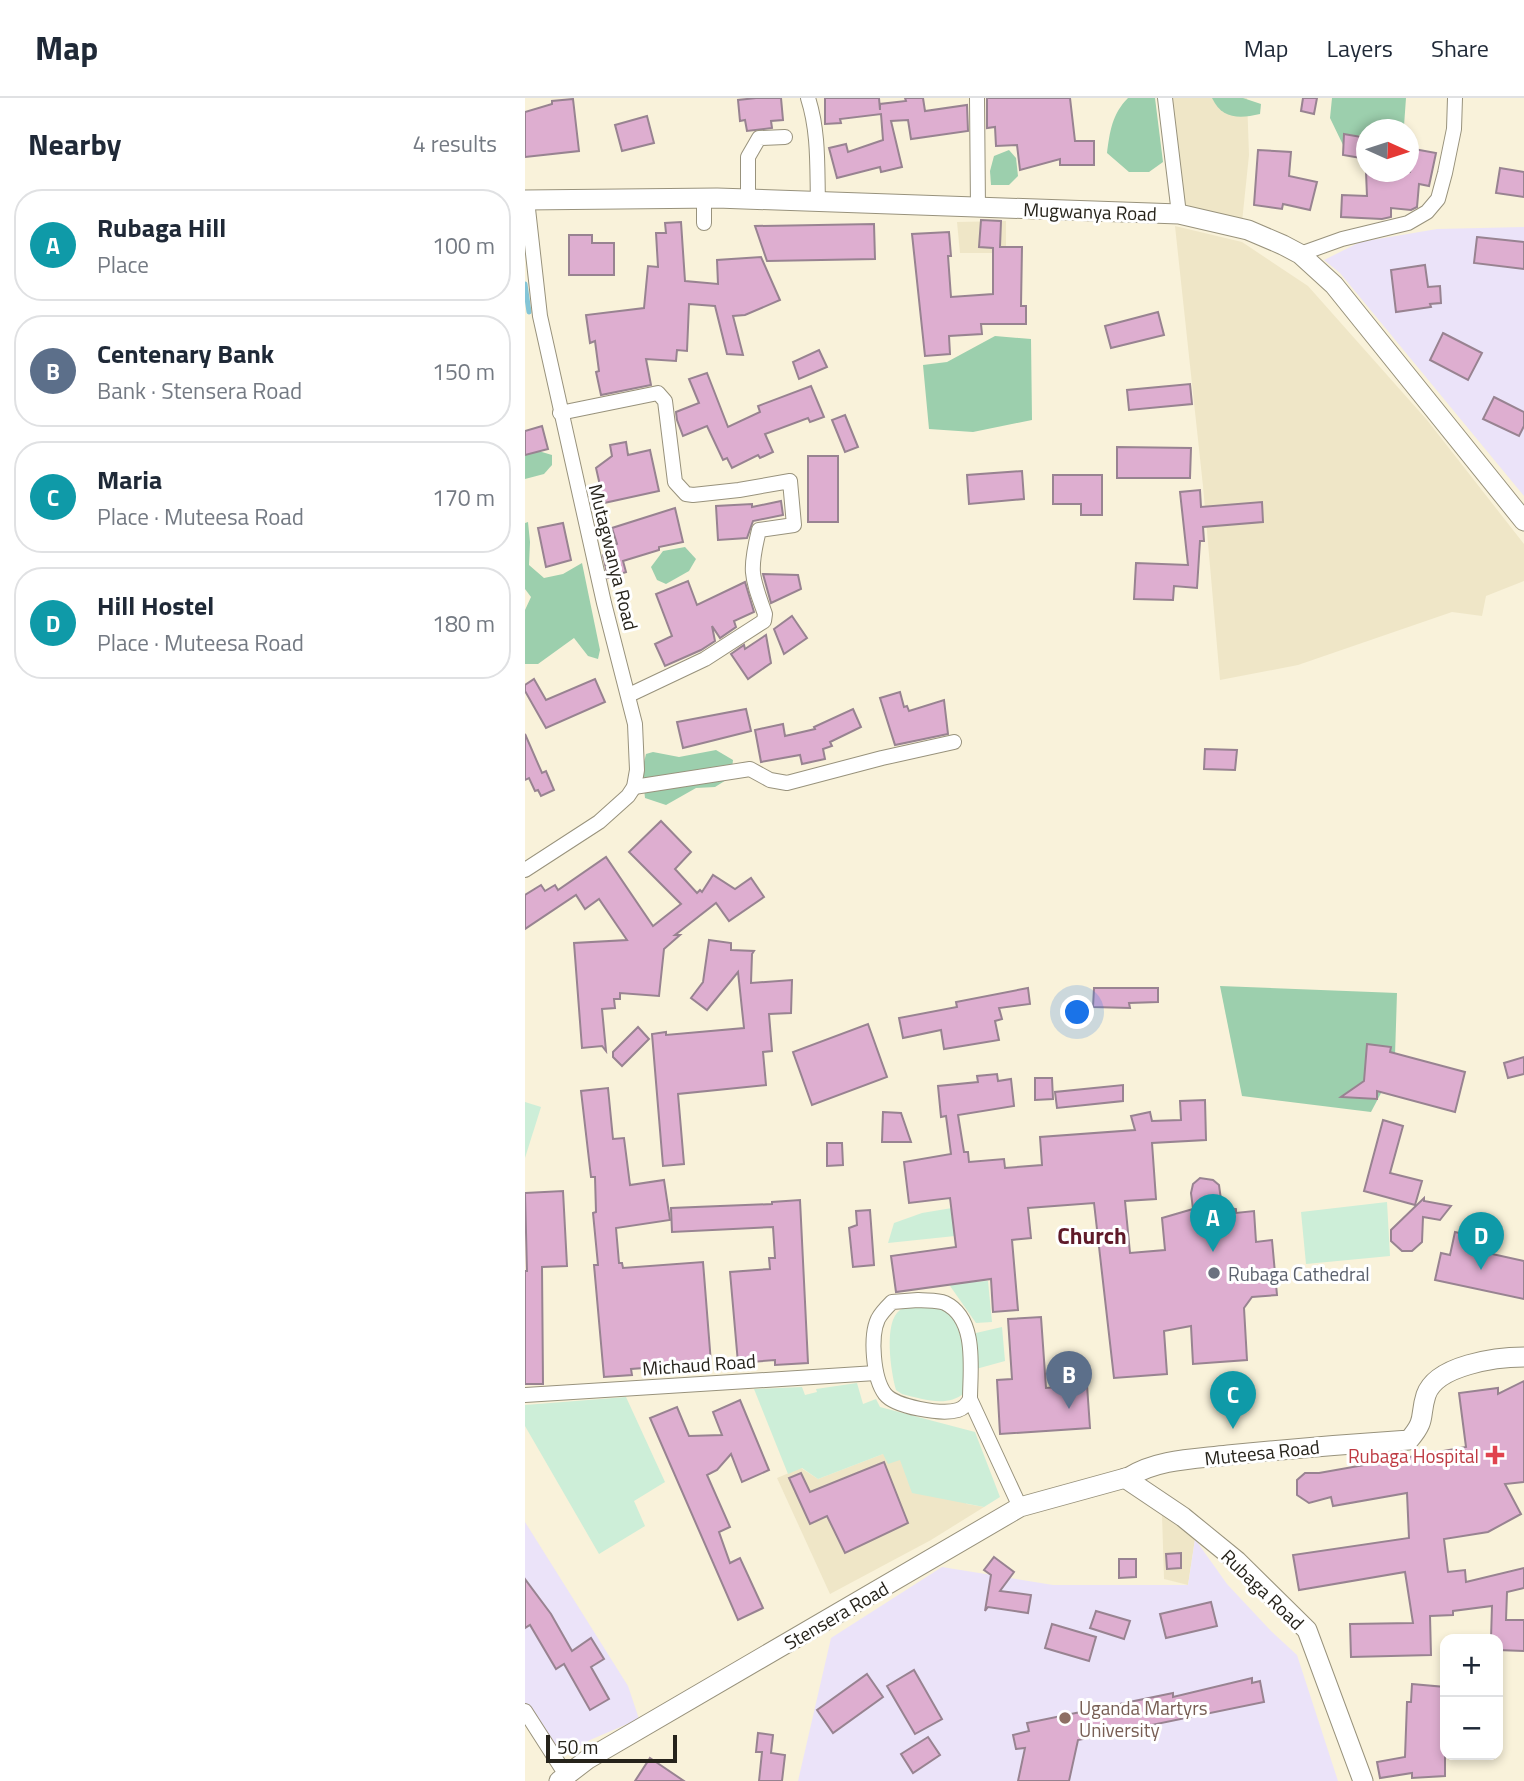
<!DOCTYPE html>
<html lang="en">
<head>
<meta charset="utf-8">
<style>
	:root { --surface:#fff; --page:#f2f2f3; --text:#1f2937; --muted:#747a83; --line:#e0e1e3; --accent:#b5244c }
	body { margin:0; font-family:"Titillium Web",sans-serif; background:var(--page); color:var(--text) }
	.controls { position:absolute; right:21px; bottom:21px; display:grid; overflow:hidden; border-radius:14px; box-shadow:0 4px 10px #0003 }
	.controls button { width:63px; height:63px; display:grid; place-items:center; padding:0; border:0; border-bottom:2px solid var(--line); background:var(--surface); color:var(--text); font:35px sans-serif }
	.compass { position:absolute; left:831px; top:21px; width:63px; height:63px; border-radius:50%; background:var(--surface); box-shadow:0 4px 10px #0003; rotate:93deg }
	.scale { position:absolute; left:21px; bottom:18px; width:131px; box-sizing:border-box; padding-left:7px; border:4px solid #26231b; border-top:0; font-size:19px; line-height:24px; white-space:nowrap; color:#26231b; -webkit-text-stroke:5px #fff; paint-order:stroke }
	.you { position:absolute; left:553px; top:915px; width:24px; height:24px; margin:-18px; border:5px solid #fff; border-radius:50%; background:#1a73e8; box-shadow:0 0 0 10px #1a73e833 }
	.badge { display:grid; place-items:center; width:46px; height:46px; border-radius:50%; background:var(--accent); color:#fff; font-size:23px; font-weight:700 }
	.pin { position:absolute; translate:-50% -58px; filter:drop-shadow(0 2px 4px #0008) }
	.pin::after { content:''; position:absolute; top:37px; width:24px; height:21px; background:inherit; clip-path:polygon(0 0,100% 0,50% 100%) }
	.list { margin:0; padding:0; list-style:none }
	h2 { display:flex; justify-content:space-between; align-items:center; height:91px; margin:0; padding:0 28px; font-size:30px }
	h2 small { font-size:23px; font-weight:400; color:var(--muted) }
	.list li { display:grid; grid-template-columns:46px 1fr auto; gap:21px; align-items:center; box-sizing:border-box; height:112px; margin:0 14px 14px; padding:0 14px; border:2px solid var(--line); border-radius:28px }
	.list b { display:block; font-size:26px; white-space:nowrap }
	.list p { margin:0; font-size:23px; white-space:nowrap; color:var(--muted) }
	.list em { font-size:23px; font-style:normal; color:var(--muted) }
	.map { position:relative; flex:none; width:999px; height:1683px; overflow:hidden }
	header { display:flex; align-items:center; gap:42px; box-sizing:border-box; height:98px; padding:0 35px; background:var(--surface); border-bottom:2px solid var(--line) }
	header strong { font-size:33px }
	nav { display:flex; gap:38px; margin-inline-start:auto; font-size:24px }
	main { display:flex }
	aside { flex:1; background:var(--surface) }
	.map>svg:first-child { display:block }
</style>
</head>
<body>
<header>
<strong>Map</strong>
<nav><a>Map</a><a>Layers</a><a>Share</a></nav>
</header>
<main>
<aside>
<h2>Nearby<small>4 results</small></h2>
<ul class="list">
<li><span class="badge" style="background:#0f9aa8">A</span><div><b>Rubaga Hill</b><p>Place</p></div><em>100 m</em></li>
<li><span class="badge" style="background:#5c6f8a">B</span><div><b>Centenary Bank</b><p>Bank · Stensera Road</p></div><em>150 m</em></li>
<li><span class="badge" style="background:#0f9aa8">C</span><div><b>Maria</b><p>Place · Muteesa Road</p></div><em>170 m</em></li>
<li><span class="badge" style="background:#0f9aa8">D</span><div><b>Hill Hostel</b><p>Place · Muteesa Road</p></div><em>180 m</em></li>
</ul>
</aside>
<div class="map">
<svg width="999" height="1683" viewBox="0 0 999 1683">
	<rect width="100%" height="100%" fill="#f9f2da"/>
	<g fill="#efe6c7">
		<path d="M647,0H722L724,57L717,124L659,106Z"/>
		<path d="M481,123V155H435L432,124Z"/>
		<path d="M650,128L717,144L783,188L902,322L999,446V483L961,498L957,518L927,514L773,567L695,582L678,388Z"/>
		<path d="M358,1356L375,1361L442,1406L459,1409L406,1442L305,1496L252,1380L276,1370L293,1381Z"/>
		<path d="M637,1417L670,1441L663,1487L639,1481Z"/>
	</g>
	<g fill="#ebe3f9">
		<path d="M999,129V398L815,175L799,162L835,144L912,131Z"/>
		<path d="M0,1424L103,1588L114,1621L65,1642L36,1660L0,1608Z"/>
		<path d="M670,1441L702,1486L746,1533L772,1557L813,1683H273L306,1540L417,1469L528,1487H663Z"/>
	</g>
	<g fill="#cdeed8">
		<path d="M0,1004L16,1009L0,1060Z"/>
		<path d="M862,1104L865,1158L781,1166L776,1114Z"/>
		<path d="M427,1110L430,1138L363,1145L369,1125L397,1115Z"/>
		<path d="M463,1183L467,1224L451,1225L423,1185Z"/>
		<path d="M392,1208L421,1210C441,1236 440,1263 439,1295C422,1310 398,1301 377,1296L371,1292C366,1274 358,1224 375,1212C380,1209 387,1208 392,1208Z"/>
		<path d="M477,1229L480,1263L451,1271L448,1241L451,1235Z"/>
		<path d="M332,1285L338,1306L351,1301L355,1309L450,1334L475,1399L459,1409L387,1395L375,1362L363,1366L358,1356L293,1381L277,1370L263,1376L229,1291L277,1289L280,1297L292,1294L291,1291Z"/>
		<path d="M101,1299L140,1384L109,1403L120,1428L74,1456L0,1328V1307Z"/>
	</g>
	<g fill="#9ccfad">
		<path d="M603,0H630L638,64L624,74H604L582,55C585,33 587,16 603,0Z"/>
		<path d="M687,0H718L736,6L735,16C714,21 697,21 687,0Z"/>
		<path d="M807,0H881L879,28L873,31L841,32L819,49L805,20Z"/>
		<path d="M484,52L491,60L493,78L484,87H466L465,73L469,58Z"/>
		<path d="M470,238L506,241L507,322L448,334L404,331L398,267L422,264Z"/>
		<path d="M0,349L27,357V367L19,376L0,381Z"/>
		<path d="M3,424L5,444L4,467L19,480L38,476L57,465L75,552L73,561L63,558L49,540L13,566H0V512L6,499L0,491V425Z"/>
		<path d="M160,449L171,461L164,473L141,486L132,482L126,469L138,453Z"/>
		<path d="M191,652L208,662L206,679L190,689L171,690L141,707L120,700L117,672L121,656L128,654L154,659Z"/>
		<path d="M695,888L872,895L870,958L865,978L846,1014L717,998Z"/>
	</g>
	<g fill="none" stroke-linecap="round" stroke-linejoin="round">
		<path stroke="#83c5d7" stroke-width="5" d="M0,186L4,214"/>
	</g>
	<g fill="#deaed0" stroke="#988391" stroke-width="2">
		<path d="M231,0H256L258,22L246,23L247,30L222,33L220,22L215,23L213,2Z"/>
		<path d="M300,0H354L355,12V6L381,3L380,0H398L400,13L442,7L443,33L386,41L383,22L366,23L377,69L356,74L355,69L312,80L304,50L321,46L323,54L358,42L356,16L315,21L316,25L300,26Z"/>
		<path d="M462,0H545L550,43H569V67H535V61L495,72L492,47L471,48L470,29L462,30Z"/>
		<path d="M778,0H792L789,16L776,13Z"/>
		<path d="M48,1L54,53L0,59V14L27,6V3Z"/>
		<path d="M122,18L129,45L97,53L90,27Z"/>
		<path d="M819,36L842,40V61L818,57Z"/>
		<path d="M889,51L911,55L904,88L894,86L892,109L886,112L866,110V119L857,121L816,119L817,97L842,98L841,74H885Z"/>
		<path d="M733,52L766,54L764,78L792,84L785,112L758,106L757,111L729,107Z"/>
		<path d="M975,70L999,74V99L971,95Z"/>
		<path d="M456,122L476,123L475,149H497L496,208H501V226H456L457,236L424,238L425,256L400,258L387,136L424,134L426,158H423L426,199L468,196V150L454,149Z"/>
		<path d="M156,124L160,183L193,186L192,162L236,159L255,202L220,217L208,218L218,257L202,256L190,208L164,206L162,253L152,252L151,263L121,261L126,287L76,297L71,274L74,273L70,243L65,245L61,217L119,210L123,168L133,169L131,135H141L140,125Z"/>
		<path d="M349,126L350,161L242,163L230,128Z"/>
		<path d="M44,137H67V145H89V177H44Z"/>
		<path d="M952,139L999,144V171L949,165Z"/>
		<path d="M900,167L903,189L915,188L916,205L905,206L906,209L871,214L866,172Z"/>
		<path d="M633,214L639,237L586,250L580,228Z"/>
		<path d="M918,235L957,255L943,282L905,262Z"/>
		<path d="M294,252L302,269L274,281L268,264Z"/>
		<path d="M182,275L203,329L235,314L233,308L286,288L299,319L285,324L283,320L240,336L248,354L235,360L233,357L207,370L202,360L198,362L182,328L158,338L152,322L151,314L174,305L164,281Z"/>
		<path d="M665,286L667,306L604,312L602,292Z"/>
		<path d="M969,299L999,314V328L994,338L958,321Z"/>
		<path d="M320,317L333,349L320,354L307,322Z"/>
		<path d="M17,328L23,351L0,357V333Z"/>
		<path d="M101,344L103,357L125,352L134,393L79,405L71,370L87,358L85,347Z"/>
		<path d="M592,349L666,350L665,380H592Z"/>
		<rect x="283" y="358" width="30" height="66"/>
		<path d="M497,373L499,401L444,406L442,377Z"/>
		<path d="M528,377H577V417H556V406H528Z"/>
		<path d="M675,392L676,409L737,404L738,424L678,429L679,443H675L672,490L649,488L648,502L609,501L611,465L663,467L655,394Z"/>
		<path d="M256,403L258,417L228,423L222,440L193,442L191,408L227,406V409Z"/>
		<path d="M150,410L158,444L134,449V452L98,463L101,474L83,480L78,457L86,455L84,449L92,446L87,430Z"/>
		<path d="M38,425L46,462L21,469L13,430Z"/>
		<path d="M238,476L273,477L276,491L246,505Z"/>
		<path d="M163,483L172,507L220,484L229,514L209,523L211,529L195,540L187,528L190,543L176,552L140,568L130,546L147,538L131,496Z"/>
		<path d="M267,518L282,540L259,556L249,531Z"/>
		<path d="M241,537L246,565L223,581L206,556L219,547L220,551Z"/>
		<path d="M9,581L21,602L70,581L80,604L21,630L0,593V587Z"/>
		<path d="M375,594L379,609L382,608L384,613L419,602L423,636L370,647L355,600Z"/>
		<path d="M221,611L226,633L158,650L152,624Z"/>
		<path d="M328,611L336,629L305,644L307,648L298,651L300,661L277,666L275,657L236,664L230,632L258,626L260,638L290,631L289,629Z"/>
		<path d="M0,636L17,675L21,673L29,692L16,698L13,692L10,693L4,680L0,682Z"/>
		<path d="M680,651L712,652L710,672L679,671Z"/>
		<path d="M136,723L166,754L150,771L172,795L175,792L177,794L188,777L210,791L226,780L239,799L204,823L191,805L150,837H155L139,851L134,898L95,895V901H89L90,910L77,911L81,953L77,948L57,950L49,845L102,842L74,801L60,811L51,797L0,831V797L16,787L20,793L30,787L33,792L81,759L128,828L156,806L104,754Z"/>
		<path d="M184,842L206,845V852L229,853L227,856L226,885L267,882L266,915L244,916L247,953L238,954L241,987L153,996L159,1066L138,1068L127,936L141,934V937L219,930L213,874L182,912L166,900L178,884Z"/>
		<path d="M503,890L505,906L474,910L477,921L470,923L474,942L419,951L416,932L378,940L374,920L432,909L431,904Z"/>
		<path d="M569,890H633V904L604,905L605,910L568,909Z"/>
		<path d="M343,926L362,979L287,1007L268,954Z"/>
		<path d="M113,929L124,941L97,968L88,959V954Z"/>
		<path d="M842,946L866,949L865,954L940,974L930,1014L852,993V1001L816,999L839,983Z"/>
		<path d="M999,959V976L983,980L979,965Z"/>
		<path d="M472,976L473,983L486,981L489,1008L433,1017L439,1054H443L444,1064L479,1061L480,1070L517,1067L515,1039L610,1032L606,1018L625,1014L627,1023L656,1022L655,1003L680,1002L681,1042L627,1045L631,1101L600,1103L605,1155L640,1152L637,1120L668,1111L666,1095L668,1086L675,1080L688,1082L694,1087L697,1109L711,1111V1115L729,1113L731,1144L747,1142L752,1197L727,1199L719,1210L722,1262L668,1266L666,1228L639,1233L642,1276L589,1280L569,1105L503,1110L506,1140L487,1142L493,1212L468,1214L466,1181L371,1194L366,1158L431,1149L425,1100L384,1105L379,1064L426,1056L421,1018L416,1019L413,988L453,984L452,978Z"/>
		<path d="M510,980H527L528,1001L510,1002Z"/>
		<path d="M598,987V1003L532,1010L530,994Z"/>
		<path d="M83,990L88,1041L99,1040L105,1087L139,1082L145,1122L91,1130L94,1165H97L98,1170L178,1164L186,1265L106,1271L107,1277L79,1279L69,1167H73L68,1115L71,1114L70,1079H66L56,993Z"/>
		<path d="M358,1014L376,1015L386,1044H357Z"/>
		<path d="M858,1022L878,1028L865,1075L897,1083L890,1107L839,1093Z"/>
		<path d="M302,1045H317L318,1067L302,1068Z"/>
		<path d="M38,1093L42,1168L17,1169L18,1286H0V1173H2L0,1095Z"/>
		<path d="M899,1100V1103L926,1108L915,1122L898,1119L897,1144L887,1153H877L866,1143V1132Z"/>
		<path d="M275,1102L283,1265L250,1267V1262L213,1265L205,1174L245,1171L244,1160H250L248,1129L147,1134L146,1110L247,1106V1104Z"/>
		<path d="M345,1112L349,1167L328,1169L324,1130L332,1127L331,1113Z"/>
		<path d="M930,1134L943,1137L940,1150L999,1163V1201L910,1182L916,1155L925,1157Z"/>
		<path d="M516,1219L521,1290L562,1287L565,1330L475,1336L472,1282L487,1281L483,1221Z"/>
		<path d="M999,1283V1384L980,1386L996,1416L963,1434L919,1441L923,1474L940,1472L941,1484L999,1470V1490L982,1494L981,1522H999V1553L973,1552V1541H966L967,1508L928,1513V1517L905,1518L906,1557L826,1559L825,1526L888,1525L880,1474L774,1492L768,1457L884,1440L882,1395L808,1408L806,1399L784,1405L772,1397V1382L780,1375H794L941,1349L934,1295L973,1290V1296Z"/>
		<path d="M215,1302L244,1372L217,1384L206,1356L192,1372L182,1377L205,1429L194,1434L205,1465L215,1460L238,1510L213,1522L125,1320L152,1309L164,1338L197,1337L188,1314Z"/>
		<path d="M359,1364L383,1425L320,1455L302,1418L285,1426L264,1380L276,1375L285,1394Z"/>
		<path d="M656,1455V1470L642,1471L641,1456Z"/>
		<path d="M469,1459L489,1474L475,1493L506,1497L503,1515L463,1509L460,1513L466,1477L459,1472Z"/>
		<path d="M594,1461H611V1479L594,1480Z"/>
		<path d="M0,1481L26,1516L47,1553L66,1540L79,1561L66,1569L84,1601L65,1612L39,1566L31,1571L5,1527L0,1530Z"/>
		<path d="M686,1504L692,1528L641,1540L635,1516Z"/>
		<path d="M571,1513L605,1523L599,1541L565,1530Z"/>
		<path d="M527,1526L571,1539L564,1563L520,1550Z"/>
		<path d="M389,1572L417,1621L390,1636L362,1588Z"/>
		<path d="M342,1576L358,1599L308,1635L292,1612Z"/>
		<path d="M727,1580V1585L735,1583L739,1604L553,1642L544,1683H493L500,1650L491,1651L488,1637L504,1633L502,1625L648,1595V1599Z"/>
		<path d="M887,1586L920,1589V1678L887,1680V1675L855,1680L852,1664L880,1659L882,1604H886Z"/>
		<path d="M233,1635L248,1637L246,1655L260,1657L257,1683H234L237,1654H231Z"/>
		<path d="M403,1639L415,1657L388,1675L376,1656Z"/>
		<path d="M125,1660L159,1683H110Z"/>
	</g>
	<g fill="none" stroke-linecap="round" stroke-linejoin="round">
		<defs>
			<g id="street">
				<path d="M283,0C294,34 292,70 293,105"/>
				<path d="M452,0L453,110"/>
				<path d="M640,0L654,116"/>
				<path d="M223,101V59L234,40L260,39"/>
				<path d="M179,125V100"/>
				<path d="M775,156L817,141L883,125L902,114L913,101L920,75L929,31L930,0"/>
				<path d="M35,315L133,295L140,303L150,384L161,396L168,397L214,392L265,383L269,427L234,432C224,473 226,477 240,516L239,523L180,561L104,597"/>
				<path d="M109,689L225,671L245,682L262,685L357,660L429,644"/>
				<path d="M0,772L74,724L103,698L109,689L112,672L110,626L79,505L15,218L2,102"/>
				<path d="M393,1202C402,1203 412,1202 420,1205C453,1221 445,1272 445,1301C442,1307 439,1310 433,1312C417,1317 370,1309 360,1296C348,1280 345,1238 353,1221C356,1215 362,1209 367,1204Z"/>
				<path d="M0,1297L351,1275"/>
				<path d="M445,1301L495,1409"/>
				<path d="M0,1613L41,1677"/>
			</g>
			<g id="secondary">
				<path d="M0,102L192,100L654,116L723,132L758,147L775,156L809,187L999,423"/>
				<path d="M600,1380L658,1419L712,1463L782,1532L838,1683"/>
				<path d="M34,1683L63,1661L495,1409L604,1379C633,1361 670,1361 703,1357C763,1351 824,1346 884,1342C902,1321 894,1319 901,1297C911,1267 972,1259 999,1259"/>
			</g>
		</defs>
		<use href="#street" stroke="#98927c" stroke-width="16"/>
		<use href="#secondary" stroke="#98927c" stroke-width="21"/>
		<use href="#street" stroke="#fff" stroke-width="14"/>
		<use href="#secondary" stroke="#fff" stroke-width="19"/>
	</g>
	<circle fill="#6b7280" stroke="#fff" stroke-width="2.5" cx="689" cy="1175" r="7"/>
	<path fill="#e0444e" stroke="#fff" stroke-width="2.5" d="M966.5 1346.5h7v7h7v7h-7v7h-7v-7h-7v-7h7z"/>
	<circle fill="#8d6e63" stroke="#fff" stroke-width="2.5" cx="540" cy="1620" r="7"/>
	<g text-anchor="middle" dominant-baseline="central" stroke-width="6" stroke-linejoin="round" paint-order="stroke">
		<g font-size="19" fill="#26231b" stroke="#fff">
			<text transform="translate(565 113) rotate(2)">Mugwanya Road</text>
			<text transform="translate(89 459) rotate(76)">Mutagwanya Road</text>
			<text transform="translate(174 1266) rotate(-4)">Michaud Road</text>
			<text transform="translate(737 1354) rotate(-6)">Muteesa Road</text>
			<text transform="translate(738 1491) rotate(44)">Rubaga Road</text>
			<text transform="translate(311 1517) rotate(-30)">Stensera Road</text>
		</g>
		<g font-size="19" fill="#5b616d" stroke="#fff" text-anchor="start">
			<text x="703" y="1175">Rubaga Cathedral</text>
		</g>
		<g font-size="19" fill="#be3a42" stroke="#fff" text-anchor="end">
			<text x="954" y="1357">Rubaga Hospital</text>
		</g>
		<g font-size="19" fill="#785e54" stroke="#fff" text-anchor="start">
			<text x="554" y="1609">Uganda Martyrs<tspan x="554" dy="22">University</tspan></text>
		</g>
		<g font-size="23" font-weight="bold" fill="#5f1a29" stroke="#fff">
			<text x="567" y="1137">Church</text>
		</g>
	</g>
</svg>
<div class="controls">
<button>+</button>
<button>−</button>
</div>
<svg class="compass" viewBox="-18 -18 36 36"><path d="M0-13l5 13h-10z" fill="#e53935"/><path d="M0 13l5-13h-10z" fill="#747a83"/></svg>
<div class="scale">50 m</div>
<div class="you"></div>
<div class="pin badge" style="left:688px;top:1154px;background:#0f9aa8">A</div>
<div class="pin badge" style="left:544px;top:1311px;background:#5c6f8a">B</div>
<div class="pin badge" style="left:708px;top:1331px;background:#0f9aa8">C</div>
<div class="pin badge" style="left:956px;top:1172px;background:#0f9aa8">D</div>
</div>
</main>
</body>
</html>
